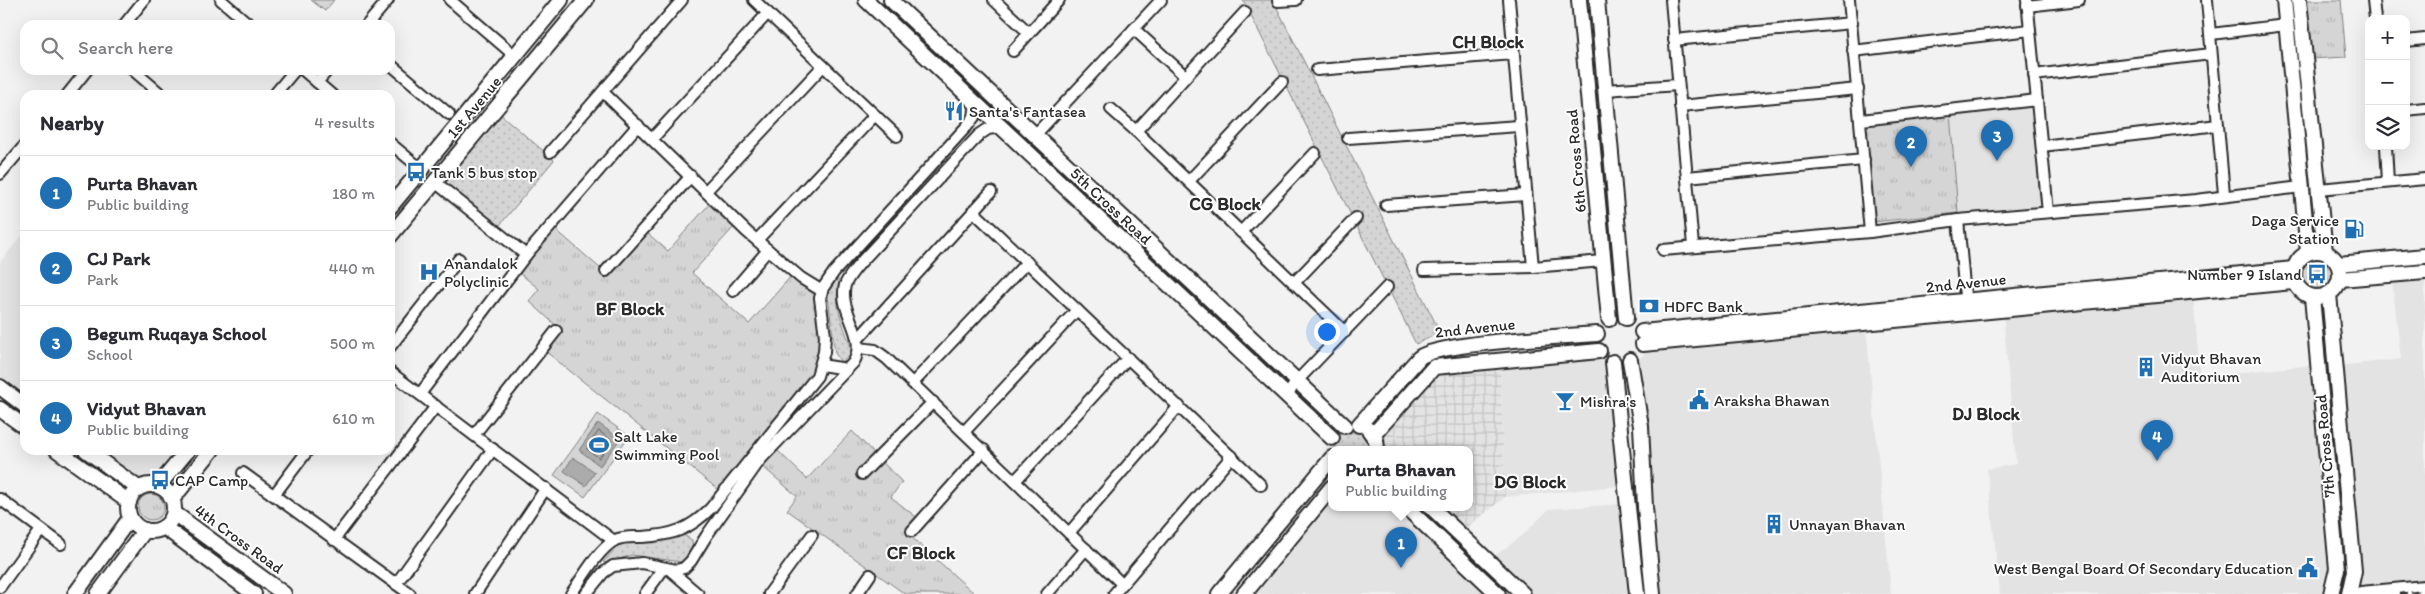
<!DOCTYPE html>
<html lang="en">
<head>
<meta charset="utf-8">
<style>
	:root { --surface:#fff; --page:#f7f7f7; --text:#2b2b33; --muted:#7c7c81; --line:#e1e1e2; --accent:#1f6fb2 }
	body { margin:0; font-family:Itim,sans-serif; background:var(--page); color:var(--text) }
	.controls { position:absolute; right:15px; top:15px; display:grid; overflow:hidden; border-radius:10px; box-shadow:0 5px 20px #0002 }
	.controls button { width:45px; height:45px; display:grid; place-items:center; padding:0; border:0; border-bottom:1px solid var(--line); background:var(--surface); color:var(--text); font:25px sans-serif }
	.you { position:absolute; left:1326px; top:331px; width:18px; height:18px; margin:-12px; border:4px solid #fff; border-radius:50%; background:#1a73e8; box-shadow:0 0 0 8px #1a73e833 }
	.badge { display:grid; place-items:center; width:32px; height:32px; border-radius:50%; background:var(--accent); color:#fff; font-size:16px; font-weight:700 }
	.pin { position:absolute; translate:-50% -41px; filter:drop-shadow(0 1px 2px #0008) }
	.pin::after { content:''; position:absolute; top:26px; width:18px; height:15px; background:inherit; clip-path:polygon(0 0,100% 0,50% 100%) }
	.popup { position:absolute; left:1328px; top:446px; width:145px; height:65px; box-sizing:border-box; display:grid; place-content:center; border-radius:10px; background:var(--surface); filter:drop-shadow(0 1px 4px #0005); font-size:16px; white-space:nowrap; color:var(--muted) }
	.popup b { font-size:19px; color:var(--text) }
	.popup::after { content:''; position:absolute; left:50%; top:100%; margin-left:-10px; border:10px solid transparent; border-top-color:var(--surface) }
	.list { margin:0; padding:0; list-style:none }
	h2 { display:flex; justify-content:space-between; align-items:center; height:65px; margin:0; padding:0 20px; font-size:21px }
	h2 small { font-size:16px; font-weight:400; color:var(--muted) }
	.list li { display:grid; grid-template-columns:32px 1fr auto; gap:15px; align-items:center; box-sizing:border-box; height:75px; padding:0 20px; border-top:1px solid var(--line) }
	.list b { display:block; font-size:19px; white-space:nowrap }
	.list p { margin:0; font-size:16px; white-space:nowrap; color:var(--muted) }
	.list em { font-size:16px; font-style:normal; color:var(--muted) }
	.icon { flex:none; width:28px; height:28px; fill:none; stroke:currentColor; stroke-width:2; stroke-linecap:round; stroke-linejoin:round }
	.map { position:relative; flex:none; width:2425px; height:594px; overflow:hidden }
	.search { position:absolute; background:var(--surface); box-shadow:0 5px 20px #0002; left:20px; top:20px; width:375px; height:55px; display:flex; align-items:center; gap:12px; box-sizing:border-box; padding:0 18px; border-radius:15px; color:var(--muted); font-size:19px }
	.panel { position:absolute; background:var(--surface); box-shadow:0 5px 20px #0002; left:20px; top:90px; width:375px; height:365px; border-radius:15px }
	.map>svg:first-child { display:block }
</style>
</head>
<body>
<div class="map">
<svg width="2425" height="594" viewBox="0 0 2425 594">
	<defs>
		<pattern id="industrial-grid" width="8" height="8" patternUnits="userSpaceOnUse" patternTransform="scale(1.25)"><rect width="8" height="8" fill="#e3e3e3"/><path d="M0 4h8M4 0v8" fill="none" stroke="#c3c3c3"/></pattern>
		<pattern id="grass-dots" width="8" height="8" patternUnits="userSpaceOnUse" patternTransform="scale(1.25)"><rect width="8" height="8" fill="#d5d5d5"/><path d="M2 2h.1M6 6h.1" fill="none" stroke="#b7b7b7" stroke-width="1.8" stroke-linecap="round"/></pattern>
		<pattern id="park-tufts" width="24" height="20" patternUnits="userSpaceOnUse" patternTransform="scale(1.25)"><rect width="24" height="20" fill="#d5d5d5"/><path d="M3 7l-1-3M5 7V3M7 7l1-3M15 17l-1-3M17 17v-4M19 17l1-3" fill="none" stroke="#b7b7b7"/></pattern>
	</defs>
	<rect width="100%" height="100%" fill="#f2f2f2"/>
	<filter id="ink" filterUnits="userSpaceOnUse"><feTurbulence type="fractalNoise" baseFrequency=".02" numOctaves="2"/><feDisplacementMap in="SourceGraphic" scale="10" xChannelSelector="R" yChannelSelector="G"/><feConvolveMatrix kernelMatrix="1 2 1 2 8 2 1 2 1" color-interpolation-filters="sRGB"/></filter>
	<g filter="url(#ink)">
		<g fill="#e3e3e3">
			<path d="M2033,103L2044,209L1958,213L1950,113Z"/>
			<path d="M25,232V401L0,383V262Z"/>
			<path d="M2425,277V583L2358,590L2338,366L2401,359L2392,280Z"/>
			<path d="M2193,294L2200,376L2314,365L2333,573L2328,594H2000L1987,469L2016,464L2003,313Z"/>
			<path d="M1866,327L1891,594H1654L1634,364L1644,354L1646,347Z"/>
			<path d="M1596,354L1609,365L1620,486L1505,497L1500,363Z"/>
			<path d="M92,450H180L155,479L135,481Z"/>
			<path d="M1332,493V507H1400L1493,594H1250Z"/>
			<path d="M1622,504L1633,594H1527L1490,559L1522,536L1549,509Z"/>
		</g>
		<path fill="url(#industrial-grid)" d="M1500,363L1505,497L1463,531L1437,507H1470V449H1380L1378,433L1439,371Z"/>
		<g fill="url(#grass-dots)" stroke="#808080">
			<path d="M1243,0H1273L1440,332L1416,344Z"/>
			<path d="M499,113L554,160L499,226L441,183Z"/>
			<circle cx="2316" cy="274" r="18"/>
			<path d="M837,278L840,284C831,302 847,333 852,351L850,357L841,362L835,353L828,296L829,289Z"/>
			<path d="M1352,429C1364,431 1370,438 1371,449H1335C1335,438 1342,432 1352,429Z"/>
			<path d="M682,534L692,540C694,548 689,557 682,562L632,555L607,563L603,562L617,547L626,542Z"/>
		</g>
		<g fill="url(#park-tufts)" stroke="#808080">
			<path d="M311,0H334L325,11Z"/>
			<path d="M2303,0H2341L2346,57L2310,59Z"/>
			<path d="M1950,113L1958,213L1873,222L1864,122Z"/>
			<path d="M712,201L735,226L692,273L749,324L792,275L814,288C821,320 825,350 809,381L720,491L545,351L562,331L529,301L539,289L517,271L554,228L609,276L646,232L668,251Z"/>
			<path d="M852,431L902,482L891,497L920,520L907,533L975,594H905L787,510L797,496L763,467L777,450L807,479Z"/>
			<circle cx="151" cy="507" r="13"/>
		</g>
		<path fill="#d5d5d5" stroke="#808080" d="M598,414L629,436L585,497L554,475Z"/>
		<g fill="#ababab" stroke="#787878">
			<path d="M598,423L620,439L600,466L579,450Z"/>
			<path d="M573,457L595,472L586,486L564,471Z"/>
		</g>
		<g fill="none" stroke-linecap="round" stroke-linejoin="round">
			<path stroke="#5e5e5e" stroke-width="1" d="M599,431L612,441L599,458L587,449Z"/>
			<defs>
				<g id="street">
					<path d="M221,0L250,25"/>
					<path d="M450,0L515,56"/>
					<path d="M754,0L897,136"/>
					<path d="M994,0L1029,33"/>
					<path d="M1509,0L1533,267"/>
					<path d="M1671,0L1693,246"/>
					<path d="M1849,0L1870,232"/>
					<path d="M2027,0L2048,212"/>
					<path d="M2207,0L2224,194"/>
					<path d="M2373,0L2375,19"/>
					<path d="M1278,1L1296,0"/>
					<path d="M2027,6L2079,0"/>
					<path d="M124,25L144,0"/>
					<path d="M367,25L388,0"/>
					<path d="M1134,29L1185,76"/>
					<path d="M2211,34L2286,25"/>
					<path d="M1674,40L1852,23"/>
					<path d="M2406,41L2425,39"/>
					<path d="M1013,51L1059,0"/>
					<path d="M1853,51L2030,30"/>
					<path d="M390,64L449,114"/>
					<path d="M133,70L162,95"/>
					<path d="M303,70L332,95"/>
					<path d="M1317,70L1513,54"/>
					<path d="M2034,75L2211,54"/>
					<path d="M317,82L328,70"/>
					<path d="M1605,90L1678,85"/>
					<path d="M603,92L747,232L801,278L822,291"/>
					<path d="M67,95L87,70"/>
					<path d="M274,95L295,70"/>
					<path d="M1680,106L1858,89"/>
					<path d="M1111,109L1136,131L1345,332"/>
					<path d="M2406,110L2425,108"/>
					<path d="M1861,120L2037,100"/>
					<path d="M1136,131L1245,12"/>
					<path d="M1035,135L1161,0"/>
					<path d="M1348,138L1519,126"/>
					<path d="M652,139L768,13"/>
					<path d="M390,143L421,169"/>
					<path d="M2042,146L2218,125"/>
					<path d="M2386,146L2388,182"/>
					<path d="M550,152L682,0"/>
					<path d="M0,174L25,145"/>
					<path d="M1687,177L1864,160"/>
					<path d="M1189,181L1282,82"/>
					<path d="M435,182L526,255"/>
					<path d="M2319,189L2425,179"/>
					<path d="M706,191L823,66"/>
					<path d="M1386,205L1526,195"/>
					<path d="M973,211L1261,485"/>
					<path d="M1958,220L1966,307"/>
					<path d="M1241,232L1315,153"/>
					<path d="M757,240L875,115"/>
					<path d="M1663,250L1870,232L1958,220L2196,200L2301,187"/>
					<path d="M1424,270L1533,267L1603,261"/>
					<path d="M606,271L691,176"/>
					<path d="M1294,283L1356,218"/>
					<path d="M733,291L768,250"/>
					<path d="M858,339L991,192"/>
					<path d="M390,347L459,259"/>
					<path d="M859,348L875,350L886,358L1121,583"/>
					<path d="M821,365L847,369"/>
					<path d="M390,372L614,541"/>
					<path d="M913,383L1027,262"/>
					<path d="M420,394L526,255L638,125"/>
					<path d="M1287,395L1297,381L1387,287"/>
					<path d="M964,432L1077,310"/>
					<path d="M474,435L556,331"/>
					<path d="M243,473L410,594"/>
					<path d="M862,474L933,402"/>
					<path d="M1015,481L1128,358"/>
					<path d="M274,495L308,450"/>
					<path d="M0,499L61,544"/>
					<path d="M912,531L984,450"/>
					<path d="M1069,533L1179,406"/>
					<path d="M334,540L436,406"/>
					<path d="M670,570L698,594"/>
					<path d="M396,584L493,449"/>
					<path d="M0,587L41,530"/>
					<path d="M475,594L546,488"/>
					<path d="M571,594C583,577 597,551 615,540C624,536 633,537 642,537C673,535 689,530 711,508L817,376L824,352L825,336L820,298L823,288L834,272L968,125L974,117L976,103"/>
					<path d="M586,594L603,573L613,566L642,563L676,570L684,568L691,561L707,535L760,460L854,362C868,335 838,312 845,285C848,277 855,269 861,262L979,135L988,129L1001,127"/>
					<path d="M645,594L664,568"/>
					<path d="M769,594L812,535"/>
					<path d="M857,594L870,575"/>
					<path d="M1047,594L1086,549"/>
					<path d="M1114,594L1232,456"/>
				</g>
				<g id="secondary">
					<path d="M866,0L1332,438"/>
					<path d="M891,0L1345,426"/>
					<path d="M1579,0L1609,319"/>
					<path d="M1597,0L1626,318"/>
					<path d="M2284,0L2308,252"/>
					<path d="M2299,0L2325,252"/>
					<path d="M390,207L561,0"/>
					<path d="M390,236L586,0"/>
					<circle cx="2317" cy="274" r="23"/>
					<path d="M2338,264L2425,256"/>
					<path d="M2340,279L2425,272"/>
					<path d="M2329,294L2354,571L2349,594"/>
					<path d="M2312,297L2337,569L2331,594"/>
					<path d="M1642,332L2294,269"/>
					<path d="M1643,344L2293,282"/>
					<path d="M1630,360L1641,426L1645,507L1653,594"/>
					<path d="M1613,362L1637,594"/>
					<path d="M0,387L25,406"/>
					<path d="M0,409L25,427"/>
					<path d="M1359,425L1419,358C1435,343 1568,336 1597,334"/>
					<path d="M1369,430L1376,440L1377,449"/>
					<path d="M1373,435L1434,367L1599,351"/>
					<path d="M57,450L129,502"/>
					<path d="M86,450L138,488"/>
					<circle cx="151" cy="508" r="23"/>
					<path d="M159,485L188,450"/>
					<path d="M173,498L212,450"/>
					<path d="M1406,507L1498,594"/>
					<path d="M1431,507L1523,594"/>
					<path d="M174,513L284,594"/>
					<path d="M164,527L254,594"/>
					<path d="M75,594L130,518"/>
					<path d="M98,594L145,530"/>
					<path d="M1219,594L1332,458"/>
					<path d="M1244,594L1332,487"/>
					<path d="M2361,594L2425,588"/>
				</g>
			</defs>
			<use href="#street" stroke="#2b2b2b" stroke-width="14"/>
			<use href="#secondary" stroke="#2b2b2b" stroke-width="18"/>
			<use href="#street" stroke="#fff" stroke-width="10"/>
			<use href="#secondary" stroke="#fff" stroke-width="14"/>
			<path stroke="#2b2b2b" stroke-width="2.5" stroke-dasharray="8 4" stroke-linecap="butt" d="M2399,594L2425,591"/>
		</g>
	</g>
	<defs>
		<symbol id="restaurant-bare" viewBox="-9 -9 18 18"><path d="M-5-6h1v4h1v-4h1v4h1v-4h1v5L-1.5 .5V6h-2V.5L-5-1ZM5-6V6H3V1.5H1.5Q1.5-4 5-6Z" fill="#1f6fb2" stroke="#fff" stroke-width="2.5" paint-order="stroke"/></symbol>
		<symbol id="bus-bare" viewBox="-9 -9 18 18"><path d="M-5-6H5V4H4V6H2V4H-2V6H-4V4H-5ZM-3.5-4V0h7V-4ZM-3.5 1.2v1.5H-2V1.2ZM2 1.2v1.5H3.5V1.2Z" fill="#1f6fb2" stroke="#fff" stroke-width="2.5" paint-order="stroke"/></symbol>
		<symbol id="fuel-bare" viewBox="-9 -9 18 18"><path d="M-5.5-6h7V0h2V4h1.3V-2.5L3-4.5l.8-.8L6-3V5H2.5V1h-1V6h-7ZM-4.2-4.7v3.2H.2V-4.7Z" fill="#1f6fb2" stroke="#fff" stroke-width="2.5" paint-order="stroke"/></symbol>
		<symbol id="hospital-bare" viewBox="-9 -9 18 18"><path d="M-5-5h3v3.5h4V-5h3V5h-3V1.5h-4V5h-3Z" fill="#1f6fb2" stroke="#fff" stroke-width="2.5" paint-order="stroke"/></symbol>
		<symbol id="bank-bare" viewBox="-9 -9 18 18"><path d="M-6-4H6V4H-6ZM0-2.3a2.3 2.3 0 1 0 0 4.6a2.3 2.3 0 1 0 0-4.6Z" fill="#1f6fb2" stroke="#fff" stroke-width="2.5" paint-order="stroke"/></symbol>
		<symbol id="building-bare" viewBox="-9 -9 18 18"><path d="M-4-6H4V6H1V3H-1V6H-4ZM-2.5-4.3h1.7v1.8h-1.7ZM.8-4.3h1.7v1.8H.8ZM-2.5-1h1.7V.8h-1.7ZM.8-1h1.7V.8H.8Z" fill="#1f6fb2" stroke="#fff" stroke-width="2.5" paint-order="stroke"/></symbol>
		<symbol id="civic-bare" viewBox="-9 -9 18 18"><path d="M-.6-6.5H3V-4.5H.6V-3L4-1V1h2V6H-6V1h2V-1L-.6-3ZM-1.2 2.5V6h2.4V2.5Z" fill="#1f6fb2" stroke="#fff" stroke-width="2.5" paint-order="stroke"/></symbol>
		<symbol id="bar-bare" viewBox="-9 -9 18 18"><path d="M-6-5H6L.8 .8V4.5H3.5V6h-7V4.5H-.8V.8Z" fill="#1f6fb2" stroke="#fff" stroke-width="2.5" paint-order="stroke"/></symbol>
		<symbol id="stadium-bare" viewBox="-9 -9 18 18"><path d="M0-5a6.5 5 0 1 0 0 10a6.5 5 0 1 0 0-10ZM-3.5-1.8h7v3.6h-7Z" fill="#1f6fb2" stroke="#fff" stroke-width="2.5" paint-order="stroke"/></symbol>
	</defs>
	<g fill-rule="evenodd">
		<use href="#restaurant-bare" x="940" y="97" width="28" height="28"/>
		<use href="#bus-bare" x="402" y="158" width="28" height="28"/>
		<use href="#fuel-bare" x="2340" y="215" width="28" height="28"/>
		<use href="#hospital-bare" x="415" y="258" width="28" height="28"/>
		<use href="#bus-bare" x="2303" y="260" width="28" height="28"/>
		<use href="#bank-bare" x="1635" y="292" width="28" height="28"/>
		<use href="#building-bare" x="2132" y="353" width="28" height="28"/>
		<use href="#civic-bare" x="1685" y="386" width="28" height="28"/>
		<use href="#bar-bare" x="1551" y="387" width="28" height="28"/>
		<use href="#stadium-bare" x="585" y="431" width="28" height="28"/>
		<use href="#bus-bare" x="146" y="466" width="28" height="28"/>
		<use href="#building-bare" x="1760" y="510" width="28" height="28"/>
		<use href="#civic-bare" x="2294" y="554" width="28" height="28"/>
	</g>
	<g text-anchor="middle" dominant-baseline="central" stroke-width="4" stroke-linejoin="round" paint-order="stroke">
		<g font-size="16" fill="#2b2b2b" stroke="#fff">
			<text transform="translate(474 107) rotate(-50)">1st Avenue</text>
			<text transform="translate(1576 161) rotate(-95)">6th Cross Road</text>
			<text transform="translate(1111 206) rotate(43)">5th Cross Road</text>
			<text transform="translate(1966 283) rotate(-6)">2nd Avenue</text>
			<text transform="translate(1475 328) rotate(-6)">2nd Avenue</text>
			<text transform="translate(2325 446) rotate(-95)">7th Cross Road</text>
			<text transform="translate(239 539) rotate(36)">4th Cross Road</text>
		</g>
		<g font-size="16" fill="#2b2b2b" stroke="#fff" text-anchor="start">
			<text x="969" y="111">Santa's Fantasea</text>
			<text x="431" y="172">Tank 5 bus stop</text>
			<text x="2339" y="220" text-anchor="end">Daga Service<tspan x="2339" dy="18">Station</tspan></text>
			<text x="444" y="263">Anandalok<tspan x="444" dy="18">Polyclinic</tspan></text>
			<text x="2302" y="274" text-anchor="end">Number 9 Island</text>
			<text x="1664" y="306">HDFC Bank</text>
			<text x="2161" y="358">Vidyut Bhavan<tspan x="2161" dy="18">Auditorium</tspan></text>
			<text x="1714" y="400">Araksha Bhawan</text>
			<text x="1580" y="401">Mishra's</text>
			<text x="614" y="436">Salt Lake<tspan x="614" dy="18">Swimming Pool</tspan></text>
			<text x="175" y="480">CAP Camp</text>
			<text x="1789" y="524">Unnayan Bhavan</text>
			<text x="2293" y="568" text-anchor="end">West Bengal Board Of Secondary Education</text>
		</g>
		<g font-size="18" font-weight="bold" fill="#2b2b2b" stroke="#fff">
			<text x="1488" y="42">CH Block</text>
			<text x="1225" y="204">CG Block</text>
			<text x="630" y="309">BF Block</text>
			<text x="1986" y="414">DJ Block</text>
			<text x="1530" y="482">DG Block</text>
			<text x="921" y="553">CF Block</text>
		</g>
	</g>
</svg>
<div class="controls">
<button>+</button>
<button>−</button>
<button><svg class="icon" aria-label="layers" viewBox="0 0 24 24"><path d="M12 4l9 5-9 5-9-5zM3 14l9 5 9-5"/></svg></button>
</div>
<div class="you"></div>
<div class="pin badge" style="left:1401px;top:568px">1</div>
<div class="popup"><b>Purta Bhavan</b>Public building</div>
<div class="pin badge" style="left:1911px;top:167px">2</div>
<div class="pin badge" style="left:1997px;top:161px">3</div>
<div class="pin badge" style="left:2157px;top:461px">4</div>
<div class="search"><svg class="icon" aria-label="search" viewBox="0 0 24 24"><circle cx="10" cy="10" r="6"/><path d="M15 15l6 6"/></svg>Search here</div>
<section class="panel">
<h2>Nearby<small>4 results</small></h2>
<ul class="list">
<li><span class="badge">1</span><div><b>Purta Bhavan</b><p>Public building</p></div><em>180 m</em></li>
<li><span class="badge">2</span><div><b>CJ Park</b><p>Park</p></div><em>440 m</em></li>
<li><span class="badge">3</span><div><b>Begum Ruqaya School</b><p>School</p></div><em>500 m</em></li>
<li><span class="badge">4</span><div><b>Vidyut Bhavan</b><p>Public building</p></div><em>610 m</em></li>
</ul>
</section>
</div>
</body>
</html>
